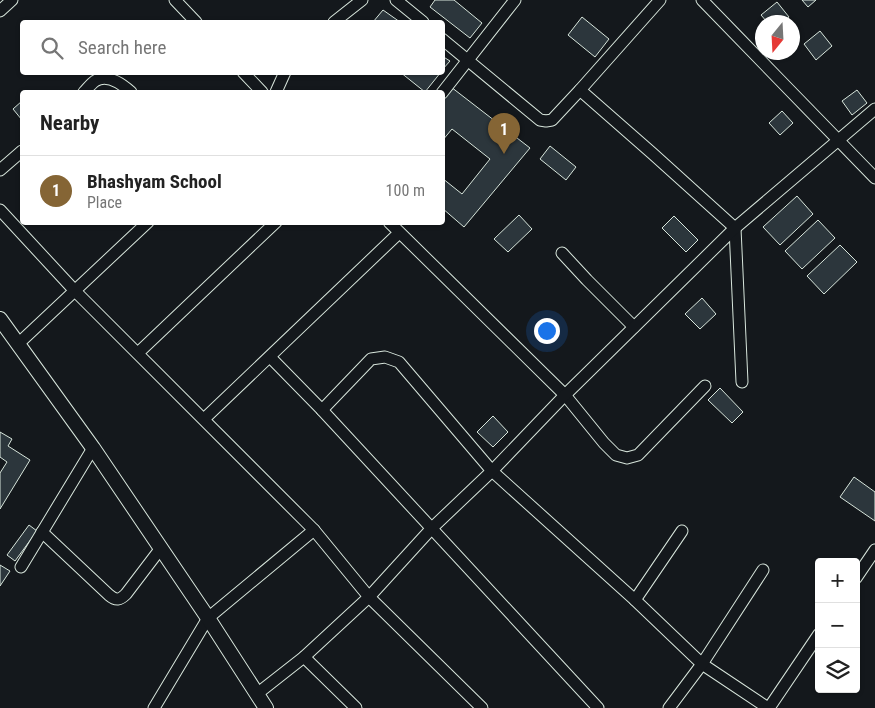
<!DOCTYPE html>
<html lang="en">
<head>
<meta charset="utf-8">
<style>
	:root { --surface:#fff; --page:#f6f6f6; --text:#222; --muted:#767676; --line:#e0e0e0; --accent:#856535 }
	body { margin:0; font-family:"Roboto Condensed",sans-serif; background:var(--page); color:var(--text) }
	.controls { position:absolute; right:15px; bottom:15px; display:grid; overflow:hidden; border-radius:5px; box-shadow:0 1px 4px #0004 }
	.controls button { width:45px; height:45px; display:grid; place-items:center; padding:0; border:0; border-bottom:1px solid var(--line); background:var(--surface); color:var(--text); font:25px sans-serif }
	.compass { position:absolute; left:755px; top:15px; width:45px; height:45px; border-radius:50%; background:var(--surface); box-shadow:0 1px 4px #0004; rotate:198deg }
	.you { position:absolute; left:546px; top:330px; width:18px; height:18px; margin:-12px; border:4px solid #fff; border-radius:50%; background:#1a73e8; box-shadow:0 0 0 8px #1a73e833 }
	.badge { display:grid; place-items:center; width:32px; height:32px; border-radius:50%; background:var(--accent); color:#fff; font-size:16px; font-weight:700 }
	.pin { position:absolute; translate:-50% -41px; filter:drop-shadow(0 1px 2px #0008) }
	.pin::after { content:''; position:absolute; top:26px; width:18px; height:15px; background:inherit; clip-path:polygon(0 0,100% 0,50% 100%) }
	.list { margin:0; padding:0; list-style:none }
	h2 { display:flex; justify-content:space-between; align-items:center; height:65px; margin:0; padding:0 20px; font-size:21px }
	h2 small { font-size:16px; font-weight:400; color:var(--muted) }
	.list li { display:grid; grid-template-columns:32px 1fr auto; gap:15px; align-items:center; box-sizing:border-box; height:70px; padding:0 20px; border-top:1px solid var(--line) }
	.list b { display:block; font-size:19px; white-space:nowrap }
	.list p { margin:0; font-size:16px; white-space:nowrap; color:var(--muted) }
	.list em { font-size:16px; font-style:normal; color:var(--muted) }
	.icon { flex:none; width:28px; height:28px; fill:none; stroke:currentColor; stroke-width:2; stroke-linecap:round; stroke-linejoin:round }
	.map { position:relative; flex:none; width:875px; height:708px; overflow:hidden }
	.search { position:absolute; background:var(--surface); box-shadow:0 1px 4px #0004; left:20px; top:20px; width:425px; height:55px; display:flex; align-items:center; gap:12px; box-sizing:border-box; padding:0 18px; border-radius:5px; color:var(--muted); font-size:19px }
	.panel { position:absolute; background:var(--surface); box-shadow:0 1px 4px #0004; left:20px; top:90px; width:425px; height:135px; border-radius:5px }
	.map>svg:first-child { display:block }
</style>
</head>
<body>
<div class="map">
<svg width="875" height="708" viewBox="0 0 875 708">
	<rect width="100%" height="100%" fill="#14181c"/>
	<g fill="#2c363c" stroke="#d8e6dc">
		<path d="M435,0H454L482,23L470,38L430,7Z"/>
		<path d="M802,0H816L808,7Z"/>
		<path d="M777,2L789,17L782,22H767L761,15Z"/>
		<path d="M383,10L400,22H373Z"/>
		<path d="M582,17L609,39L595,57L568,35Z"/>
		<path d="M820,31L832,46L816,60L804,44Z"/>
		<path d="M442,56L450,61L442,70Z"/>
		<path d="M400,72H441L425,92Z"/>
		<path d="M451,87L530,148L464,227L442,208V178L462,194L490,159L452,129L442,141V98Z"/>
		<path d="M857,90L867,103L852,115L842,101Z"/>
		<path d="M22,101V120L13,109Z"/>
		<path d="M782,111L793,123L780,135L769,123Z"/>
		<path d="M550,146L576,167L566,180L540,159Z"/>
		<path d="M797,196L813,214L780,245L763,227Z"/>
		<path d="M519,215L532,229L508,252L494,239Z"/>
		<path d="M674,216L698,240L686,252L662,228Z"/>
		<path d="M818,220L835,238L802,269L785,251Z"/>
		<path d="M840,245L857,262L824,294L807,276Z"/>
		<path d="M702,298L716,314L700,329L685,314Z"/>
		<path d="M720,388L743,412L732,423L708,400Z"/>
		<path d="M493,416L508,432L493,447L477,432Z"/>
		<path d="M0,432L12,439L8,446L30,460L0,509V473L7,462L0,457Z"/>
		<path d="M854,477L875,492V521L840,497Z"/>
		<path d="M29,525L37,531L15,561L7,555Z"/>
		<path d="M0,565L10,571L0,586Z"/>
	</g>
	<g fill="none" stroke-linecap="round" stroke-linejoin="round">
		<defs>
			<g id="minor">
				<path d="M175,0L196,22"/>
				<path d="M396,0L423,22"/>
				<path d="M702,0L875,178"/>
				<path d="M0,11L12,0"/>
				<path d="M334,22L362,0"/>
				<path d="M442,39L540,120L546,121L552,120L580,90L660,0"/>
				<path d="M243,72L262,92"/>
				<path d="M580,90L653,154L735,228L742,382"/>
				<path d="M84,92C87,89 91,84 95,81C107,73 122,84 131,92"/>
				<path d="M276,92L285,72"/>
				<path d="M442,93L515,0"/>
				<path d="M0,170L22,151"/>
				<path d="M0,210L75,291L314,530L369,597L482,708"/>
				<path d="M389,222L565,395L604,443L616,455L627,458L638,455L705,386"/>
				<path d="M562,253L587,280L634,327"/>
				<path d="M18,344L148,222"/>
				<path d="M138,353L276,222"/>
				<path d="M270,357L322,410L598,708"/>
				<path d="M322,410L371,359L385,357L399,362L492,471L635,600L702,664L768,708"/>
				<path d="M204,419L399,233"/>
				<path d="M42,532L109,595C116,601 120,600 126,594L161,548"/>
				<path d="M21,567L93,448"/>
				<path d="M856,578L875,550"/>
				<path d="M635,600L682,531"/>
				<path d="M304,657L356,708"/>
				<path d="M257,694L304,657L369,597L432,528L492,471L565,395L735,228L875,109"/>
				<path d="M154,708L208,618L314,530"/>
				<path d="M669,708L702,664L763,570"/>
				<path d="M769,708L819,634"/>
			</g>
			<path id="tertiary" d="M0,319L93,448L208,618L266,708"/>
		</defs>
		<use href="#minor" stroke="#d8e6dc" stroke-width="13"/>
		<use href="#tertiary" stroke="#d8e6dc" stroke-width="16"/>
		<use href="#minor" stroke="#14181c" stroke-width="11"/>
		<use href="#tertiary" stroke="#14181c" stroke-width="14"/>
	</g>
</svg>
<div class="controls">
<button>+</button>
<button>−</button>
<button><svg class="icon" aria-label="layers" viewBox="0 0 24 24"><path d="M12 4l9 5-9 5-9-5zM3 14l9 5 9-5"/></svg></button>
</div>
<svg class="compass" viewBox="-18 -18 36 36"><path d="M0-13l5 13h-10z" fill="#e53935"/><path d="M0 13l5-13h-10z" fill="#767676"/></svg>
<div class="you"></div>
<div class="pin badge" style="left:504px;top:154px">1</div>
<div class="search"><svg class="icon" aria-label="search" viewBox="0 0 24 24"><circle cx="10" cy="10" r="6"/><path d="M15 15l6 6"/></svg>Search here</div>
<section class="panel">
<h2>Nearby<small></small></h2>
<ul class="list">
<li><span class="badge">1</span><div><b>Bhashyam School</b><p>Place</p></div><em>100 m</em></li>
</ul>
</section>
</div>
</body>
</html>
